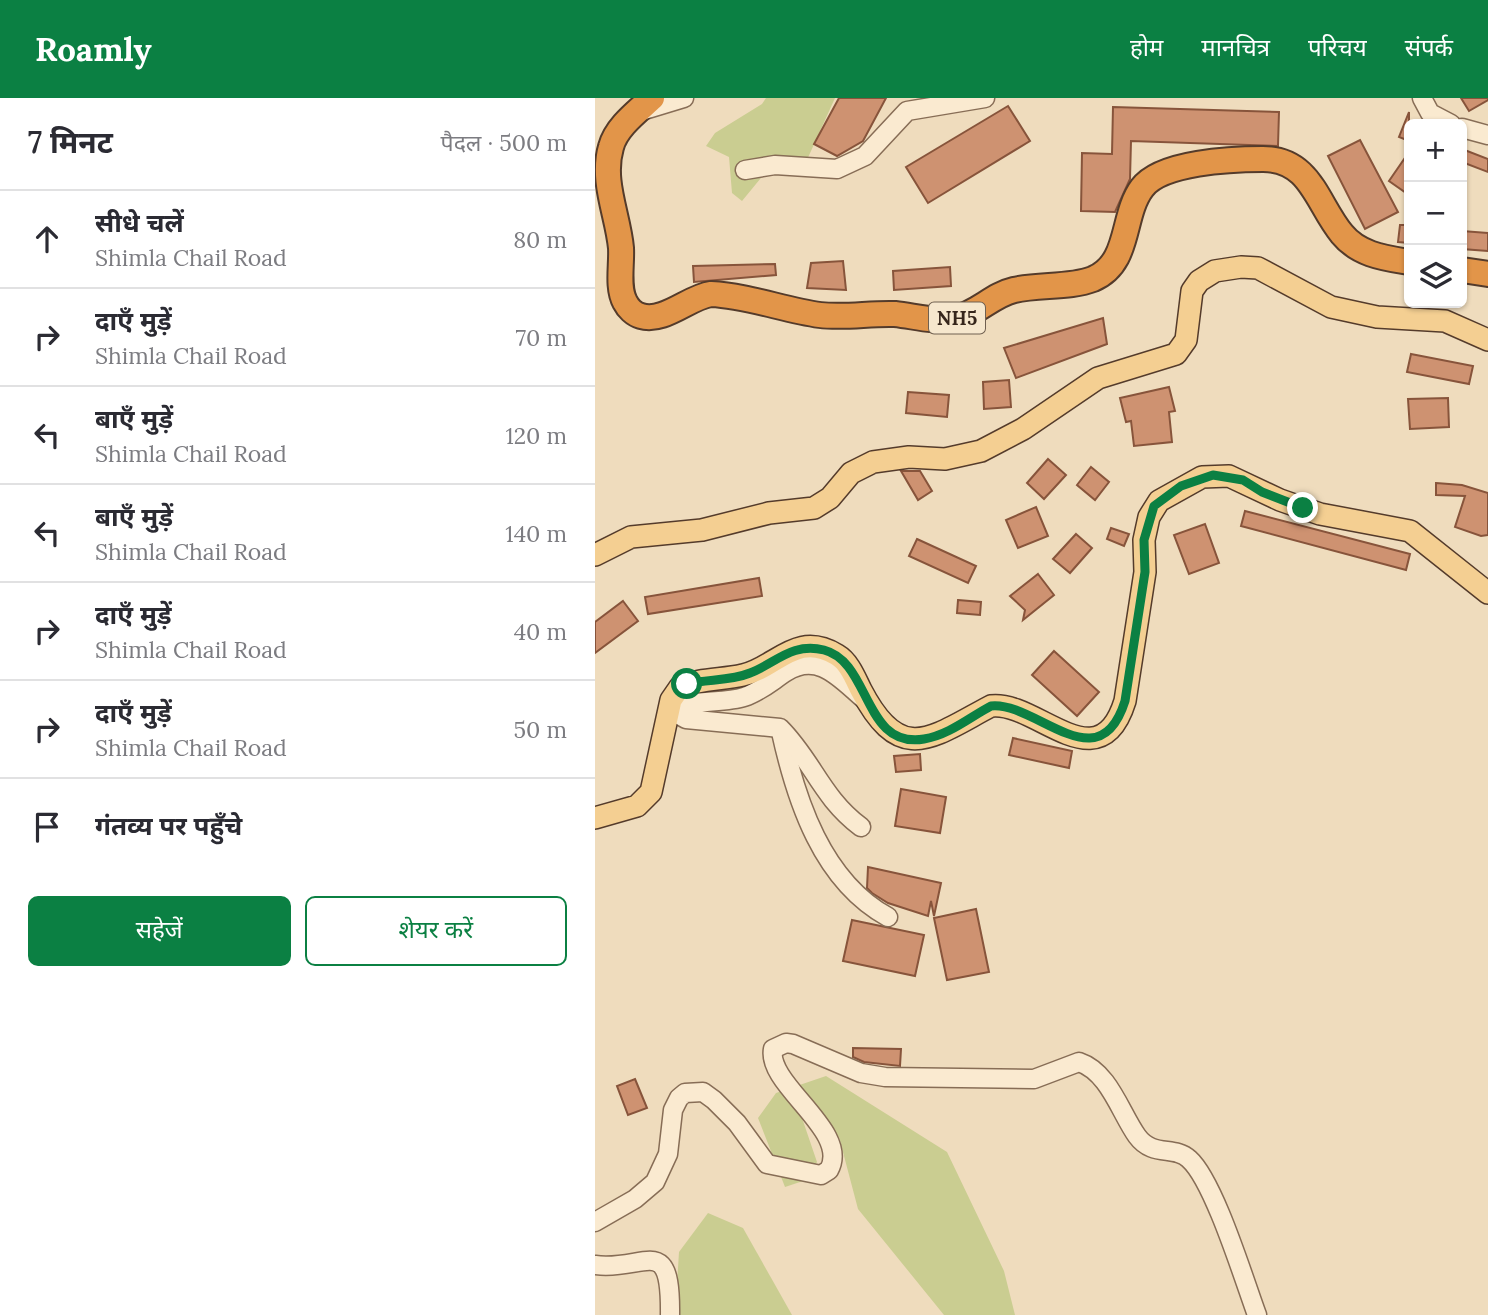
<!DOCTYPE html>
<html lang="hi">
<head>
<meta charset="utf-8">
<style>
	:root { --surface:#fff; --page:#f2f2f3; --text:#2b2b33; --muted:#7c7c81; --line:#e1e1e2; --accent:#0b8043 }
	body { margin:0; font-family:Lora,"Noto Sans Devanagari",serif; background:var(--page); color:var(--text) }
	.controls { position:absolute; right:21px; top:21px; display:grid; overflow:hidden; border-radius:10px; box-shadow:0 2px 5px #0004 }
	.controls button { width:63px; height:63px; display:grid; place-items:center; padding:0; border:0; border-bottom:2px solid var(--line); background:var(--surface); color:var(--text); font:35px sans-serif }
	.stop { position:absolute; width:21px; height:21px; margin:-16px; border:5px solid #0b8043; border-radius:50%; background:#fff }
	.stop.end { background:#0b8043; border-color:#fff; box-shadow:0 2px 7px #0008 }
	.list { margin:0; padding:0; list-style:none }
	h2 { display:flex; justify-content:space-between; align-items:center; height:91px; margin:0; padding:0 28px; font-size:30px }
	h2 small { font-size:23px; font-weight:400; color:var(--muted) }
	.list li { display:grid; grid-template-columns:46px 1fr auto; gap:21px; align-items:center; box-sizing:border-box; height:98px; padding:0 28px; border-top:2px solid var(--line) }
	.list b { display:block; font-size:26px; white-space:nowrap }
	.list p { margin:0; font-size:23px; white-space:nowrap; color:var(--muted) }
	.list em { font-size:23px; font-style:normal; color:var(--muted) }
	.actions { display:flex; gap:14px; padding:21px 28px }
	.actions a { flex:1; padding:16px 0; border:2px solid var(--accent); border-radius:10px; text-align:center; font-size:24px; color:var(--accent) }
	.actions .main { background:var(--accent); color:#fff }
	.icon { flex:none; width:38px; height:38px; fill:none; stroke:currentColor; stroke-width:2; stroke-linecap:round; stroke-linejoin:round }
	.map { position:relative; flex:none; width:893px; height:1217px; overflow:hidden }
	header { display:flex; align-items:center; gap:42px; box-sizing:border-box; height:98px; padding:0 35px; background:var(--accent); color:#fff }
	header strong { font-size:33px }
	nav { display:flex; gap:38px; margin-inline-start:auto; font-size:24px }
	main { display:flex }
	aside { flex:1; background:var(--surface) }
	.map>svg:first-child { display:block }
</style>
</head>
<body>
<header>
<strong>Roamly</strong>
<nav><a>होम</a><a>मानचित्र</a><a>परिचय</a><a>संपर्क</a></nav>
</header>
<main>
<aside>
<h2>7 मिनट<small>पैदल · 500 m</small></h2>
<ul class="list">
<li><svg class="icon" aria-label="ahead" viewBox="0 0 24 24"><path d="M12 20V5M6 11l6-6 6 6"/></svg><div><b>सीधे चलें</b><p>Shimla Chail Road</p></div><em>80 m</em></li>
<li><svg class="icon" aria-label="right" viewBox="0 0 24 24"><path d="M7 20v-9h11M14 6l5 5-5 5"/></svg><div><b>दाएँ मुड़ें</b><p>Shimla Chail Road</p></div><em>70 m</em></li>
<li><svg class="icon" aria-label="left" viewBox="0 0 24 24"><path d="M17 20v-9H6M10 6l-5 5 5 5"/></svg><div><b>बाएँ मुड़ें</b><p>Shimla Chail Road</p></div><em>120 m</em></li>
<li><svg class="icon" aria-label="left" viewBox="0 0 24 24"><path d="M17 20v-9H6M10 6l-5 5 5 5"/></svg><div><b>बाएँ मुड़ें</b><p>Shimla Chail Road</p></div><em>140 m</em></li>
<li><svg class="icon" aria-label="right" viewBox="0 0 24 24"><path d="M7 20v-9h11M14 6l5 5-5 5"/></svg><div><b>दाएँ मुड़ें</b><p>Shimla Chail Road</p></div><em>40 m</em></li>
<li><svg class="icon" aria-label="right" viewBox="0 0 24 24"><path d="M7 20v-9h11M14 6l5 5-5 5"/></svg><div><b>दाएँ मुड़ें</b><p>Shimla Chail Road</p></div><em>50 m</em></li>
<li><svg class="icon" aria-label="arrive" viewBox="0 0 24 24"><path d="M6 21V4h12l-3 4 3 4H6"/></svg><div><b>गंतव्य पर पहुँचे</b></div></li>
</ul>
<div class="actions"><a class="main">सहेजें</a><a>शेयर करें</a></div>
</aside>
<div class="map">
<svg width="893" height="1217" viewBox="0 0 893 1217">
	<rect width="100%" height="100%" fill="#efdcbd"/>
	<g fill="#cacd91">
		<path d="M171,0H240L211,64L175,69L147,103L137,95L134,59L111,48L120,35L167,6Z"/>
		<path d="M231,978L352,1054L409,1173L420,1217H349L263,1111L244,1039L207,1020L222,1064L211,1082L190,1089L163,1020L181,995Z"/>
		<path d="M113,1115L148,1130L197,1217H80L84,1154Z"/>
	</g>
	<g fill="#ce9271" stroke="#87543b" stroke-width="2">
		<path d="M244,0H291L268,43L242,58L219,46Z"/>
		<path d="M866,0H893V2L874,13Z"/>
		<path d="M413,8L435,43L333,105L311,69Z"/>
		<path d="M518,9L684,14L683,48L536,43L535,81L520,114L486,113L487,55L517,56Z"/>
		<path d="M814,14V43L804,39Z"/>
		<path d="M765,42L803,114L770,131L733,58Z"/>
		<path d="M867,51L893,61V74L867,64Z"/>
		<path d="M814,54V97L794,83Z"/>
		<path d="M805,127H814V145L803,144Z"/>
		<path d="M867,133L893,135V153L867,151Z"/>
		<path d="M248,163L251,192L212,190L216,165Z"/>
		<path d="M180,166L181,177L99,184L98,168Z"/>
		<path d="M355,169L356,188L299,192L298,173Z"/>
		<path d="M508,220L512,246L421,280L409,250Z"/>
		<path d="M816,256L878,268L874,286L812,274Z"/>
		<path d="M414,282L416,309L389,311L388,284Z"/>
		<path d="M574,289L580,313L574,314L577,344L539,348L536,323L531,324L525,300Z"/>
		<path d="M313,294L354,297L352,319L311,315Z"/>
		<path d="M853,300L854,329L815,331L813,301Z"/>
		<path d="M453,361L471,377L449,401L432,385Z"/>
		<path d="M496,369L514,384L500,402L482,387Z"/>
		<path d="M306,373H325L337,393L323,402Z"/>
		<path d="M841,385L867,387L893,395V437L886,438L860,429L870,398L841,397Z"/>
		<path d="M441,409L453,438L423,450L411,422Z"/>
		<path d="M650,413L815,456L811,472L646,428Z"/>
		<path d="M610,426L624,465L594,476L579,437Z"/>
		<path d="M516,430L534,436L529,448L512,441Z"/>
		<path d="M481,436L497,450L475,475L458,461Z"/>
		<path d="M322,441L381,468L373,485L314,458Z"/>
		<path d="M443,476L459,497L428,522L430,512L415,498Z"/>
		<path d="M164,480L167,498L53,516L50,499Z"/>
		<path d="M363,502L386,504L385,517L362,515Z"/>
		<path d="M28,503L43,523L0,555V524Z"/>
		<path d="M459,553L504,594L482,618L437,577Z"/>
		<path d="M418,640L477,653L474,670L414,657Z"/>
		<path d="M325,656L326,672L301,674L299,658Z"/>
		<path d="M306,691L351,699L345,735L300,728Z"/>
		<path d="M273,769L346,785L339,818L336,803L333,818L293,805L277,795L272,790Z"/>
		<path d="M381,811L394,874L352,882L339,820Z"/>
		<path d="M257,822L329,837L320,878L248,863Z"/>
		<path d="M258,950L306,951L305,968L269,964L258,959Z"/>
		<path d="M40,981L52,1010L33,1017L22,988Z"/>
	</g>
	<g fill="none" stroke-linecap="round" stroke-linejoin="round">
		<defs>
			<g id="minor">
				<path d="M827,0L835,15L856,26"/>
				<path d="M43,14L89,0"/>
				<path d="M867,30L893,37"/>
				<path d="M150,72L180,67L242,71L270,58L312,13L390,0"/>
				<path d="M186,634C201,702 227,783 293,819"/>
				<path d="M266,729C226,699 218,663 185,630L91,621L82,616L85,609C97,602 131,605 149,599C165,594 177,583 191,574C224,553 246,582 270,602"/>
				<path d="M0,1124L40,1101L60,1084L73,1056L78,1012L84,1000L90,995L108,994L119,1002L142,1025L172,1066L226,1077L234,1072C256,1033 171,987 178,951L191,945L198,946L266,975L290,979L439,981L484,964C514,974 525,1014 542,1038C558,1060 579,1047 594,1061C619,1083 649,1182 662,1217"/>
				<path d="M0,1167C50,1174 76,1132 75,1217"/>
			</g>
			<g id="major">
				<path d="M0,457L36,439L107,432L174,415L219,410L235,400L256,375L278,364L314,359L350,361L386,353L428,331L503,280L581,256L591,242L597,193L604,183L620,173L646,169L663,170L736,209L782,219L850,223L893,242"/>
				<path d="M0,720L42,708L56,694L76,602L85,589C105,580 127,582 148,577C181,570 201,532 242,557C254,564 260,580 266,592C306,669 337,639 396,608C441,602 504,687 530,603L550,474L549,442L554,419L564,403L607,379L634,378L685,402L725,416L815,433L893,495"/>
			</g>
			<g id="highway">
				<path d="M57,0C43,13 21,29 16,49C6,83 23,117 26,150C27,167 22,189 30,204C33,210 39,216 46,218C69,225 94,199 116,196C154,198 189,212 225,217C250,220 275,215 300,216C319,218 338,224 358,221C381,217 397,197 419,192C444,186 475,190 498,181C536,165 526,118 547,90C566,64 637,61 668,61C716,61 722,106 747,136C764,157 790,160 814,164"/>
				<path d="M867,172L893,176"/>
			</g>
		</defs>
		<use href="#minor" stroke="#876d56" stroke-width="21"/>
		<use href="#major" stroke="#543b2b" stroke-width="24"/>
		<use href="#highway" stroke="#543b2b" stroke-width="28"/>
		<use href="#minor" stroke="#faead0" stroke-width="18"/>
		<use href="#major" stroke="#f4cf92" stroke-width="21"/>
		<use href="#highway" stroke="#e29549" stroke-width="24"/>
	</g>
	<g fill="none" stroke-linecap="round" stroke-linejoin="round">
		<path stroke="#0b8043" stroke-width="9" d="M92,586C112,581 136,583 155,575C181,565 197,544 229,552C276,564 268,651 329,641C354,637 375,619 396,608C441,603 504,686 530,603L550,474L549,442L559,408L586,388L618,377L648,382L667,394L708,410"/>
	</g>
	<g text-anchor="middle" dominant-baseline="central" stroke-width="5" stroke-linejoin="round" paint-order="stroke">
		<rect fill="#f6e7cd" stroke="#706050" stroke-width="2" x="334" y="204.5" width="56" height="31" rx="5"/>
		<g font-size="19" font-weight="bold" fill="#36261b">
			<text x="362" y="220">NH5</text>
		</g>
	</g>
</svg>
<div class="controls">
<button>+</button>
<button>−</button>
<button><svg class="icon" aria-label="layers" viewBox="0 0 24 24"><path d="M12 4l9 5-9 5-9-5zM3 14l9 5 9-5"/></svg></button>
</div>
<div class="stop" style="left:92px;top:586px"></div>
<div class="stop end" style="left:708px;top:410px"></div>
</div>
</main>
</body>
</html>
